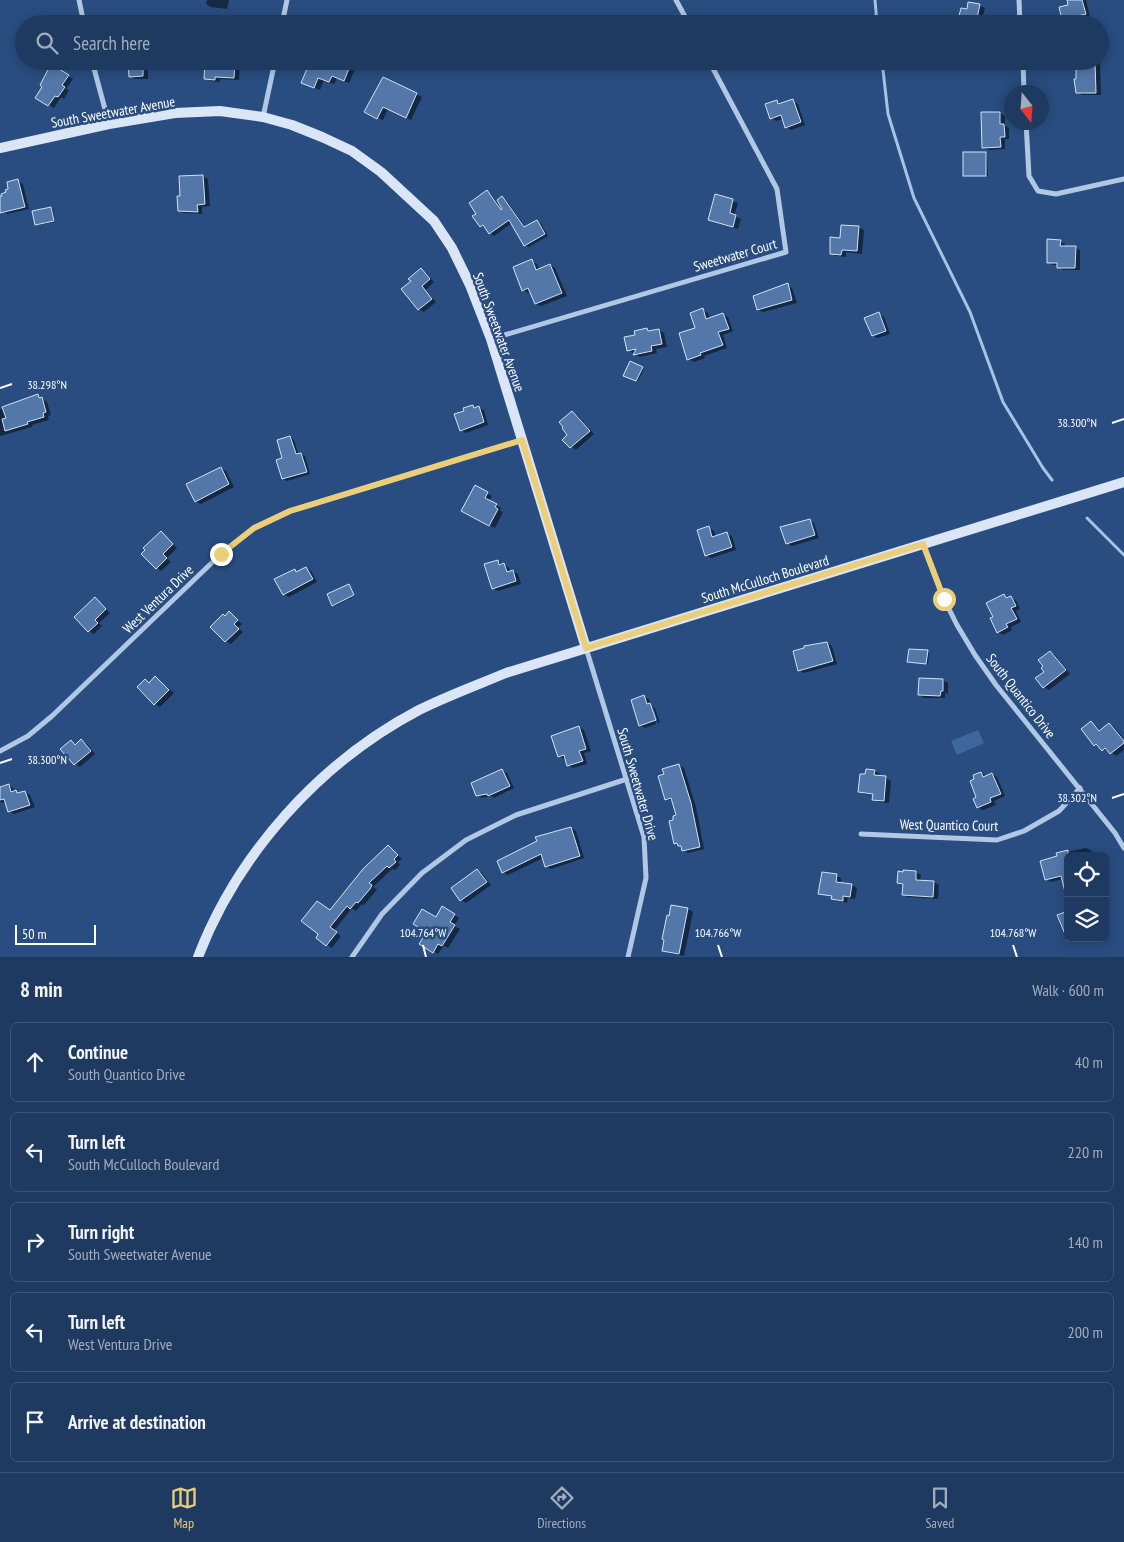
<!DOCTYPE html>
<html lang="en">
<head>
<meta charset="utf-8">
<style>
	:root { --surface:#1f3a60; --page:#274166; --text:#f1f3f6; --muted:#a1adbd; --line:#3c5475; --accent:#eccd78 }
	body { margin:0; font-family:"PT Sans Narrow",sans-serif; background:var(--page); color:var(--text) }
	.controls { position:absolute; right:15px; bottom:15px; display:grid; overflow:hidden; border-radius:8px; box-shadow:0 2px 12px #0003 }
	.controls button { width:45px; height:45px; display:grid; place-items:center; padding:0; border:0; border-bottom:1px solid var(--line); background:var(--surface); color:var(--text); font:25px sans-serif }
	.compass { position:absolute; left:1004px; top:85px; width:45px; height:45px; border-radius:50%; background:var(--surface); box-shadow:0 2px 12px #0003; rotate:163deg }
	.scale { position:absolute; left:15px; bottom:12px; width:81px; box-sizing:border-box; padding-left:5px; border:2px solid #fff; border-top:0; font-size:14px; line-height:18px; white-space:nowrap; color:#fff; -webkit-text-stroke:4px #294d80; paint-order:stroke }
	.stop { position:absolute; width:15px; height:15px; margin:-11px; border:4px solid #eccd78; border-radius:50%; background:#fff }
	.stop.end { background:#eccd78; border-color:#fff; box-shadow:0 1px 5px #0008 }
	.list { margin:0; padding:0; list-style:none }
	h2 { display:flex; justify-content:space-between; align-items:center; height:65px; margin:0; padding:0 20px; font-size:21px }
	h2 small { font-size:16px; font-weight:400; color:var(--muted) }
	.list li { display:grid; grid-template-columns:32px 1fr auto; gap:15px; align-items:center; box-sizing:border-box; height:80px; margin:0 10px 10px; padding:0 10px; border:1px solid var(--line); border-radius:8px }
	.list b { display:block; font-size:19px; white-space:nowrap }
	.list p { margin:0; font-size:16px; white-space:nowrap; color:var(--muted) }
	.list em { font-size:16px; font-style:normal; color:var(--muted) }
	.icon { flex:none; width:28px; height:28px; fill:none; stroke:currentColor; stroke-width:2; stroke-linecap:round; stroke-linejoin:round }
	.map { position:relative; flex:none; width:1124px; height:957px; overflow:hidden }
	.search { position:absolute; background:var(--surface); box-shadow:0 2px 12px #0003; left:15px; right:15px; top:15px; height:55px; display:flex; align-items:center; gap:12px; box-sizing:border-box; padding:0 18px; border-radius:28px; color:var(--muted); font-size:19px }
	.sheet { height:515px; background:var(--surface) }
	nav { display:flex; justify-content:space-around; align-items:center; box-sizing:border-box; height:70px; border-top:1px solid var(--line); background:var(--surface); font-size:14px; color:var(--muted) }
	nav a { display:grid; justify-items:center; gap:2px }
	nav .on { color:var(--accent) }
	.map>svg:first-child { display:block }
</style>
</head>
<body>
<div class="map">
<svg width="1124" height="957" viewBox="0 0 1124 957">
	<rect width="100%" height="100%" fill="#294d80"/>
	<path fill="#3e679d" d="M978,730L984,743L957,755L951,741Z"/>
	<g fill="#0007">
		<path d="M207,0H236H229L227,9L211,7L206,4Z"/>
		<path d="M1068,0H1086L1090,17L1068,22L1063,19L1069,6Z"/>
		<path d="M980,6L985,8L981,24H959L968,10Z"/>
		<path d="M131,61H166V62H162V65H148V79H135L130,76Z"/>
		<path d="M207,61H238L240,62L239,80L220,79V82L211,81L206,79Z"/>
		<path d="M313,61H353L357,64L349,83L337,78L334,84L324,80L320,90L303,83Z"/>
		<path d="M1079,61H1100L1101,95H1082L1077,92Z"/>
		<path d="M52,65L73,79L66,89L69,90L64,99L61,97L54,108L37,98L44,86Z"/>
		<path d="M384,79L422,97L411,120L388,109L383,120L371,115Z"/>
		<path d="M793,101L798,104L805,125L791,130L786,127L783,119L776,121L771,118L777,102L782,104Z"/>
		<path d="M1000,113L1005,116V126L1009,128V139H1005V149L989,150L984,147Z"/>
		<path d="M985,154L987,155L988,176L964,175Z"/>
		<path d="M203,176L208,179L210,206L202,207V214L184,213L179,211L181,197Z"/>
		<path d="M18,181L23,184L29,209L7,214L2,211L0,197L7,193Z"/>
		<path d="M487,192L491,194L502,209L503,208L502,198L506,200L526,228L537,221L541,224L548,236L529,247L525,245L512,223L494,236L490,233L486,228L481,226L478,214Z"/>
		<path d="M716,196L738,203L734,216L741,219L738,229L709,219Z"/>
		<path d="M51,208L53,209L55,222L38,225L36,224Z"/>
		<path d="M842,226L859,227L864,230L862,254L846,252V257L836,256L831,253L841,239Z"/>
		<path d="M1060,241L1065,244V247H1075L1080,250V270H1063L1058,267V265H1053L1048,262Z"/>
		<path d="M532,261L537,264L539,270L550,265L555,268L567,296L541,306L536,304L531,292L528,293L523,290Z"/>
		<path d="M421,270L426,273L434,282L426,290L436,302L424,312L419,309L403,290L412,282Z"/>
		<path d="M787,285L792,288L797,303L763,312L758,310Z"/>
		<path d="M703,310L708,313L710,319L723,315L728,317L733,331L723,335L727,348L704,356L705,358L694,362L688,359Z"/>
		<path d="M879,314L884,317L890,334L878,338L873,336Z"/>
		<path d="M647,329L651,332L659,330L664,333L667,347L656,349L657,353L640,357L635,354L636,352L633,353L628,350L636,336Z"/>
		<path d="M631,363L644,369L638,381L625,375Z"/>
		<path d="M37,395L47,402L51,415L48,416L49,420L32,425V427L0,436V409L29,400Z"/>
		<path d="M472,406L484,410L488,425L466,433L461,430L466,412Z"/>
		<path d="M572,412L577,415L594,434L576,450L564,440L569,435Z"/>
		<path d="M290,437L294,440L299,455L301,454L305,456L310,474L287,481L283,479L284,458Z"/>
		<path d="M221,468L226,471L234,487L201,504L196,502Z"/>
		<path d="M475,487L492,496L489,501L501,508L500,511L503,512L495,528L462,511Z"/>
		<path d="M809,520L814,523L819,538L792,546L787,543Z"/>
		<path d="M709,528L714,531L716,537L727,534L732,536L736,550L711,558L706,555Z"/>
		<path d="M161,533L177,548L167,558L171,562L161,571L142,554Z"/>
		<path d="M498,561L509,568L510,572L513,571L518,574L521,584L498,591L493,588Z"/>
		<path d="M306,568L311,571L317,582L289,597L284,594L294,570L298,572Z"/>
		<path d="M349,586L355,596L335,606L333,605Z"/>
		<path d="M1004,596L1016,600L1020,609L1016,611L1021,622L1011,627L1012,630L1003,635L998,632L994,618Z"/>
		<path d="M95,599L110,613L99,623L102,626L94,634L89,631Z"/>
		<path d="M230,613L242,624L238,628L243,632L231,644L226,641V617Z"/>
		<path d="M827,643L832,646L837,664L804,673L799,670Z"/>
		<path d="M927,652L929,653L928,664L909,661Z"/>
		<path d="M1050,652L1055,655L1070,674L1049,690L1044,687L1037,679L1046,672Z"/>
		<path d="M156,678L174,693L160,707L155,704L145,680L150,683Z"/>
		<path d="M920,680H943L948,683V694L945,693V698H924L919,695Z"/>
		<path d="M644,697L649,699L656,724L645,728L640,725Z"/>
		<path d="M653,706L655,708L660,723H658Z"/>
		<path d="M1092,722L1101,731L1109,724L1114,727L1124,739V750L1116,756L1109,751L1108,752L1095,745Z"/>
		<path d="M579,727L584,730L591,751L584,753L587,764L573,768L568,765L566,759H564L559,756Z"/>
		<path d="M82,741L87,744L95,754L80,767L75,764L71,742L76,745Z"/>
		<path d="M679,765L684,768L696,807L704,849L688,853L675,843L678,816L673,801L666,799Z"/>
		<path d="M502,771L507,773L514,788L494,798L491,796L482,798L477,795Z"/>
		<path d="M875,771L880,774L879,777L886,778L891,781L889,803L879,802L874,800V795L864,794L859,791L866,775Z"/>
		<path d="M981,773L987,776L992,774L997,777L1005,796L994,801L996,805L983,810L978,808L975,799L978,798L976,780Z"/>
		<path d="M8,785L13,788L15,792L20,794L25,792L30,795L35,807L14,814L9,811L6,802L3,803L0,802V788Z"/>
		<path d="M571,828L576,831L584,858L551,869L546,866L543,858L508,875L503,872Z"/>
		<path d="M388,846L402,859L398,862L400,865L395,870L392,869L373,887L377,889L375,892L364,905L362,904L356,911L352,908L334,931L341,936L332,948L327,945L317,937L330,911Z"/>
		<path d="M1086,848L1092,851L1093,856H1068L1063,879L1051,882L1046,879L1059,857L1058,854Z"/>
		<path d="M477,870L482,873L491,885L466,903L461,900Z"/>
		<path d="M916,872L921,875L920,882H934L939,885L938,899L908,897L903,894L904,886L898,883Z"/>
		<path d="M836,876L841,878V884L852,885L857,888L855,899L848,898L847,903L837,901L832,899L833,897L820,893Z"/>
		<path d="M672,906L688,909L693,912L684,956L668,953L663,950Z"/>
		<path d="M443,908L459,918L454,926L460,929L448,948L444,946L438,954L421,944Z"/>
	</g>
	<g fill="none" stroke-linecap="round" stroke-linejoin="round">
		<g stroke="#a6c2e5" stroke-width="3">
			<path d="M875,0L877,24"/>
			<path d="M882,61L888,114L914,198L970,312L1003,402L1043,468L1052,480"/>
			<path d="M1087,518L1124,555"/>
		</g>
	</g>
	<g fill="#5277a8" stroke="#d4e2f4">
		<path d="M1067,0H1082L1086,14L1062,20L1059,7L1068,5Z"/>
		<path d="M968,2L980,4L976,23L957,24L961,8L967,9Z"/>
		<path d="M128,61H143V76L129,77Z"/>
		<path d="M205,61H235L234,78L215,77V80L204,79Z"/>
		<path d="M312,61H352L344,81L332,76L329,82L318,78L314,88L301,83L309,64L311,65Z"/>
		<path d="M1077,61H1095L1096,93H1076L1074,79H1076V68H1078Z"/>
		<path d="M51,64L69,75L62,85L65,87L58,97L55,96L48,106L35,98L42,87L40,85Z"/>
		<path d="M383,77L417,93L406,118L383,107L377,119L364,112Z"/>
		<path d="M793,99L801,122L785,128L781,115L770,119L765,104L777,100L778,104Z"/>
		<path d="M981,112H1000V124H1004L1005,137H1000L1001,147L982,148Z"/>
		<rect x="963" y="152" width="23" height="24"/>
		<path d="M203,175L205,204L197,205L198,212L178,211L177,196H180L179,176Z"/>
		<path d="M18,179L25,207L0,213V196H2L1,194L6,192L5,190L8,189L7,182Z"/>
		<path d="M487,190L501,210L502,209L497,200L502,196L524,227L537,220L545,234L524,246L509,220L489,234L483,225L480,227L472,216L476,214L469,203Z"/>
		<path d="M715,194L733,199L730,213L736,215L733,227L708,220Z"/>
		<path d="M51,207L54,221L35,225L32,211Z"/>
		<path d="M841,225L859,226L857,251L842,250L841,255L830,254V237L840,238Z"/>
		<path d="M1047,239L1061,240L1060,246H1076L1075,268H1057V263H1047Z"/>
		<path d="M532,259L536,270L550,264L562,293L535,304L528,288L522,291L513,267Z"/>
		<path d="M421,268L430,279L422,286L432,299L418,310L401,289L411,281L408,279Z"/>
		<path d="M788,283L792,300L757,310L753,296Z"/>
		<path d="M703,308L706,319L723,313L729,329L718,332L723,345L700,353L701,355L687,360L679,333L695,328L690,313Z"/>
		<path d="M879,312L886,331L872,336L864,318Z"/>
		<path d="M647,328L648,331L659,329L662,344L651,346L652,351L633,355L636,349L627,351L624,337L635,335L634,331Z"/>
		<path d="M630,361L643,367L636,381L623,376Z"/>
		<path d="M38,394L39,398L42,397L46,412L43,413L44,417L27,422L28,424L5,431L2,419L6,418L2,407Z"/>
		<path d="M473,405L474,408L479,406L484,422L460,431L454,414L464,411L463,408Z"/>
		<path d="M572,411L590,431L570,448L562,440L567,435L562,428L563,427L559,422Z"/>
		<path d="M290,436L296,454L301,453L307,472L282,479L276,460L282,458L277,440Z"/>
		<path d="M221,467L229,484L195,502L186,484Z"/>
		<path d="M475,485L488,492L485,498L497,504L495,507L498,509L489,526L461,511Z"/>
		<path d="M810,519L815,535L786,544L780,527Z"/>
		<path d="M709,526L712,537L727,532L732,547L705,556L697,530Z"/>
		<path d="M161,531L173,544L163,554L167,558L156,569L141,554L145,550L143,548Z"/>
		<path d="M498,560L499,565L504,563L507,572L513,570L516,581L492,589L484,564Z"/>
		<path d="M306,567L313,579L283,595L274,579L295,569L296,572Z"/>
		<path d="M349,584L354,595L332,606L327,594Z"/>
		<path d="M1004,594L1006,598L1011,596L1016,606L1011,608L1017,619L1006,624L1008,627L997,633L990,618L993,617L986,603Z"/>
		<path d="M95,597L106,609L95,620L98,623L88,632L74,617Z"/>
		<path d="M229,611L238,620L234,624L239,629L225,642L210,627L223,614L225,616Z"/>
		<path d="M827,642L833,661L798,671L793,651L804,648V646Z"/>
		<path d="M909,649L928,650L926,664L907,662Z"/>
		<path d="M1050,651L1066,670L1043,688L1035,678L1044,672L1041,668L1043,666L1038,660Z"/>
		<path d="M155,676L169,690L154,705L137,687L145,679L149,683Z"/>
		<path d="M919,678L943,679V691H941L940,696L918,695Z"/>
		<path d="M644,695L647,704L650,703L656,720L639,726L631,700Z"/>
		<path d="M1091,721L1099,731L1109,723L1124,741V743L1110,754L1105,748L1102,751L1096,744L1094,746L1081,729Z"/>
		<path d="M579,726L586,749L579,751L583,761L567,766L564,755L558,757L551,736Z"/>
		<path d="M81,739L91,751L74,765L60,749L71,740L75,745Z"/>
		<path d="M679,764L691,803L700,847L682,851L681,846H678L677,843L674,844L669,821L673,820V816L676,815L671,798L665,800L658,776L664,774L662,769Z"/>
		<path d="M502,769L510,786L488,796L487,794L476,796L471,783Z"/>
		<path d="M866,769L875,770L874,775L886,776L884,801L872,800L873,794L858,792L860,774H865Z"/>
		<path d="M981,772L983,777L992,773L1001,794L990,798L991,802L977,808L973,799L976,797L970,781L974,779L973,775Z"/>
		<path d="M9,784L11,792L16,790L17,793L25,791L30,805L8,812L4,799L0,800V787Z"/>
		<path d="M571,827L580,856L545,867L541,854L502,873L497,861L537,841L535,837Z"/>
		<path d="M388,845L398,855L394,859L396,862L389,868L387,866L369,883L372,885L370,889L358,903L356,902L350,909L347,906L330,927L337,932L326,946L316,938L318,934L301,921L317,901L330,910L363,869Z"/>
		<path d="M1068,850V892H1065L1061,876L1045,880L1040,861L1057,856L1056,853Z"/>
		<path d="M477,869L487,882L460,901L451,888Z"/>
		<path d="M903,870L916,871V880L934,881L933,897L902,895L903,884L897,883L898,871L903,872Z"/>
		<path d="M822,872L837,874L836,882L852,884L850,897L843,896V901L831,899L832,896L818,894Z"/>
		<path d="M671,905L688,908L679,954L662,951L664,940L662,939L667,915L669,916Z"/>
		<path d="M442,906L455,914L450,922L455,925L442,946L438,944L433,953L419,944L426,932L413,924L422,909L436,917Z"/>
		<path d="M1068,911V941L1057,915Z"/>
	</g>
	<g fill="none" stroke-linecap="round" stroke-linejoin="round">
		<g stroke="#b1c8e5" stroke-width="5">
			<path d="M79,0L84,24"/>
			<path d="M676,0L689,24"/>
			<path d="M1019,0L1020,24"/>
			<path d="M282,24L287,0"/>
			<path d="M92,61L109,124"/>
			<path d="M1023,61L1024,92"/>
			<path d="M263,117L275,61"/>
			<path d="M1026,122L1029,176L1038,191L1056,194L1124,179"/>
			<path d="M491,339L786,252L777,189L709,61"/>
			<path d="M923,544L944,599L957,625L975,655L996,685L1115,833L1124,848"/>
			<path d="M586,648L644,837L646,878L628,957"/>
			<path d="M0,751L28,736L52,716L221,554L254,528L290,511L522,440"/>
			<path d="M861,834L997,840L1024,831L1059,811L1080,788"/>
			<path d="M352,957L382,914L422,873L466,840L516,815L627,779"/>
		</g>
		<g stroke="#dae5f5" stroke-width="10">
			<path d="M0,148L109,124L175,113L220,111L263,117L292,125L322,137L352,151L381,172L434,221L452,248L470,285L491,339L586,648"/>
			<path d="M198,957C238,853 320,762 419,710C447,696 477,685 506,673L1124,482"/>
		</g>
	</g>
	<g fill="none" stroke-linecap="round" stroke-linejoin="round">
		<path stroke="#eccd78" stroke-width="6" d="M221,554L254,528L290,511L522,440L586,648L923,544L944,599"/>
	</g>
	<path fill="none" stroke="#fff" stroke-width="2" d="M0,388L12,384M1112,423L1124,419M0,763L12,759M1112,798L1124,794M423,945L426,957M718,945L722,957M1013,945L1017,957"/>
	<g text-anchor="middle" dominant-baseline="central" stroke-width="5" stroke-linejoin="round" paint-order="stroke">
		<g font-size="14" fill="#fff" stroke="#294d80">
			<text transform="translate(113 112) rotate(-10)">South Sweetwater Avenue</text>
			<text transform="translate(735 255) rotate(-16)">Sweetwater Court</text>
			<text transform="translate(499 332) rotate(70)">South Sweetwater Avenue</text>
			<text transform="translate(765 579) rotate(-17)">South McCulloch Boulevard</text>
			<text transform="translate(158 599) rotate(-44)">West Ventura Drive</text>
			<text transform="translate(1021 696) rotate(52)">South Quantico Drive</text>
			<text transform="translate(638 784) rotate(74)">South Sweetwater Drive</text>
			<text transform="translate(949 825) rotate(1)">West Quantico Court</text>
		</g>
	</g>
	<g font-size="12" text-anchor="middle" fill="#fff" stroke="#294d80" stroke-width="5" stroke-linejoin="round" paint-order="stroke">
		<text x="47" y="389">38.298°N</text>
		<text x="1077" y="427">38.300°N</text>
		<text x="47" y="764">38.300°N</text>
		<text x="1077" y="802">38.302°N</text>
		<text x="423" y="937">104.764°W</text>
		<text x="718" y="937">104.766°W</text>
		<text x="1013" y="937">104.768°W</text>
	</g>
</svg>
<div class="controls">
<button><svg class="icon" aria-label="locate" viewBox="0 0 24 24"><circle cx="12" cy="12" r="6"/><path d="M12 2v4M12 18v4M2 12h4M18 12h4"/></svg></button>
<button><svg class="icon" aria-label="layers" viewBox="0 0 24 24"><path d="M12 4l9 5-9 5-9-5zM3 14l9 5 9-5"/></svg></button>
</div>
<svg class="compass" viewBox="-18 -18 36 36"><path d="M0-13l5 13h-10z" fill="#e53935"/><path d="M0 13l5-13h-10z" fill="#a1adbd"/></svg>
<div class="scale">50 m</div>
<div class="stop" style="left:944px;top:599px"></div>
<div class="stop end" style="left:221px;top:554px"></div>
<div class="search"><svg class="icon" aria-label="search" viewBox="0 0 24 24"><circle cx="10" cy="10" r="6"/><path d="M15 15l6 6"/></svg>Search here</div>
</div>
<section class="sheet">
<h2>8 min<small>Walk · 600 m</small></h2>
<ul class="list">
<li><svg class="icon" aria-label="ahead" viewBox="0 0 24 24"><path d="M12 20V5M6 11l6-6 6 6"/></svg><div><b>Continue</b><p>South Quantico Drive</p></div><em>40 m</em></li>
<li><svg class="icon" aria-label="left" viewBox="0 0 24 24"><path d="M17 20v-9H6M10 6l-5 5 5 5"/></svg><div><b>Turn left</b><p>South McCulloch Boulevard</p></div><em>220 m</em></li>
<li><svg class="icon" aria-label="right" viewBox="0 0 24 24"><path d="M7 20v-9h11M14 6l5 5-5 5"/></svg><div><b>Turn right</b><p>South Sweetwater Avenue</p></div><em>140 m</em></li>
<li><svg class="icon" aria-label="left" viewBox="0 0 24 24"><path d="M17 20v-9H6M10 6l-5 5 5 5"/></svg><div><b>Turn left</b><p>West Ventura Drive</p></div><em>200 m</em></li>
<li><svg class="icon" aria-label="arrive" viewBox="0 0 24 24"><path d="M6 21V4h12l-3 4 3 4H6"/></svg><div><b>Arrive at destination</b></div></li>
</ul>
</section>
<nav>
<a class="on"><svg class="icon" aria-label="map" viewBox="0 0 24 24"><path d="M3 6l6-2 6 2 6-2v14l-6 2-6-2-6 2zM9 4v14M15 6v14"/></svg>Map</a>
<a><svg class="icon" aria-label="directions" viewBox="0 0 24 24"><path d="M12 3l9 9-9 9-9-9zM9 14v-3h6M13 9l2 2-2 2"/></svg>Directions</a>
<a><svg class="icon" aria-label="saved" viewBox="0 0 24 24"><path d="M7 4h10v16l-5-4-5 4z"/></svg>Saved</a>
</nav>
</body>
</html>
